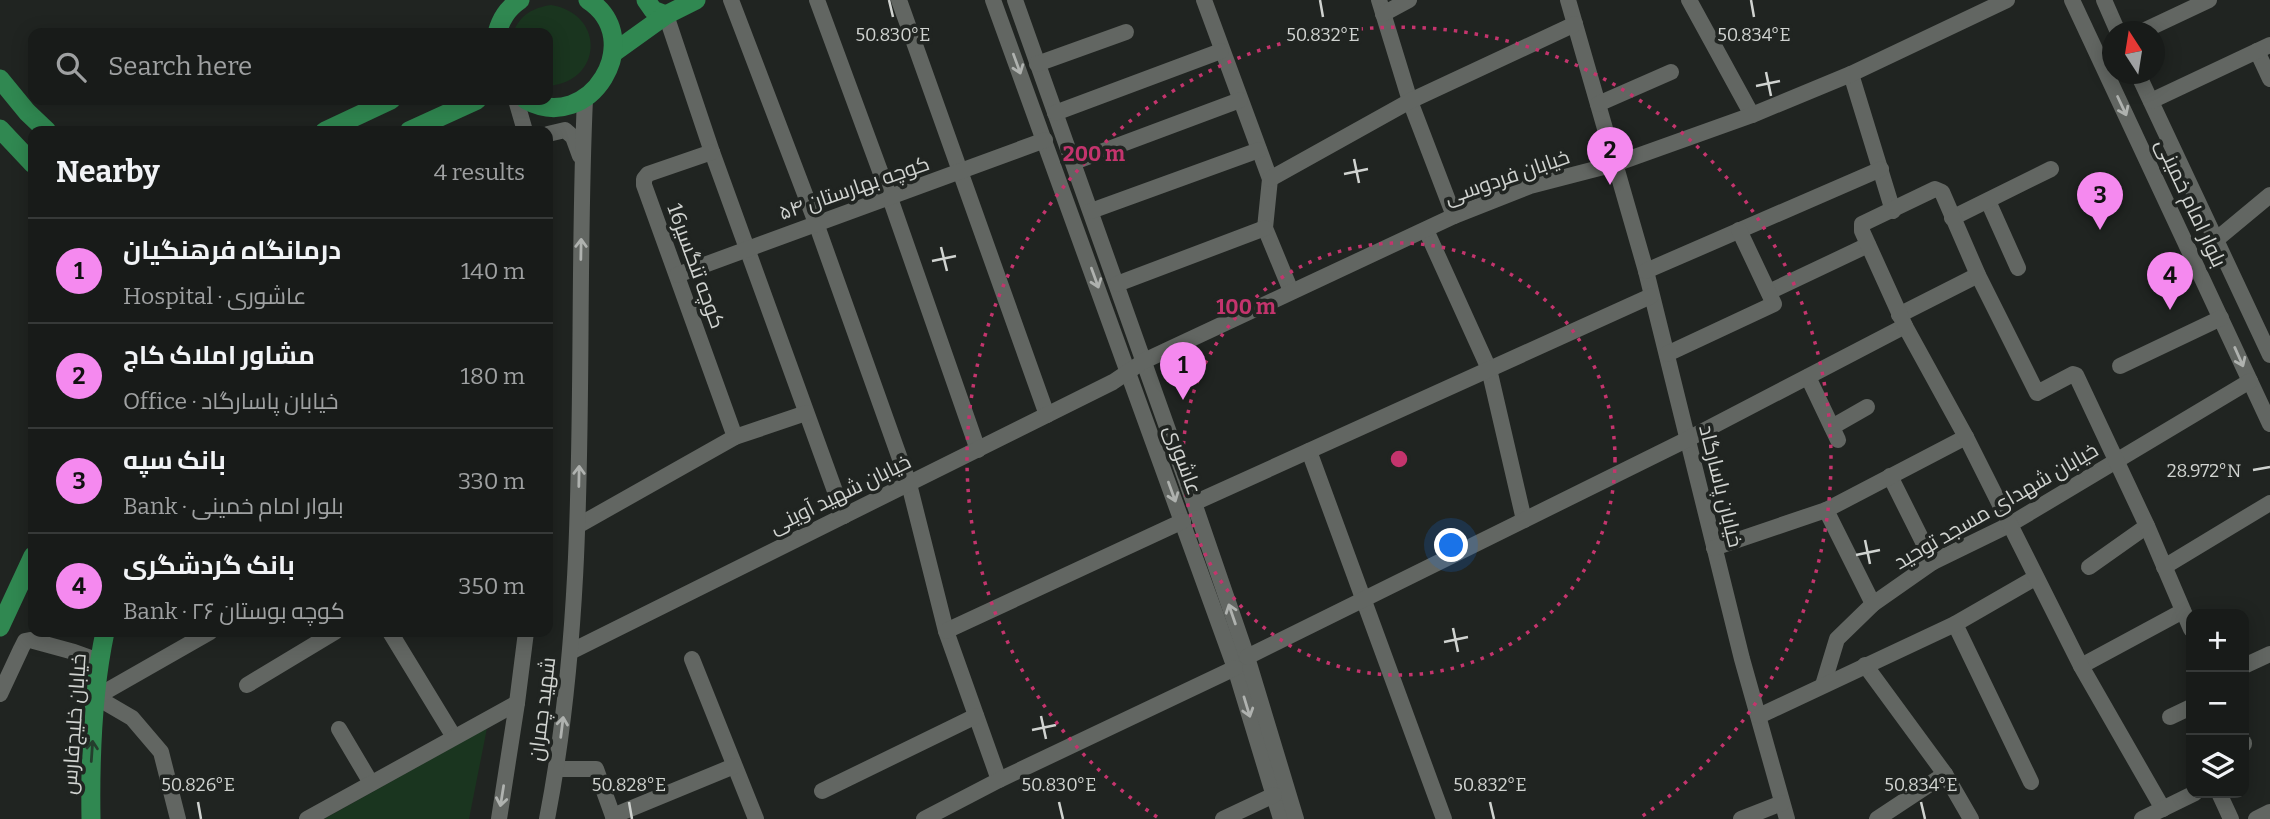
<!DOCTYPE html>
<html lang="en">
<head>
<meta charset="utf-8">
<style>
	:root { --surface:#181b19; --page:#212422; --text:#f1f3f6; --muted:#9fa1a2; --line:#363938; --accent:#f589ef }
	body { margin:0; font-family:Bitter,Cairo,serif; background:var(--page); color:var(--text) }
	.controls { position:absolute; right:21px; bottom:21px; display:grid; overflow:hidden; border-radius:14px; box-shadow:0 4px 18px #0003 }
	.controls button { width:63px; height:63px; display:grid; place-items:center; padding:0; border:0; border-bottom:2px solid var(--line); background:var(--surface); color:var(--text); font:35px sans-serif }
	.compass { position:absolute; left:2102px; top:21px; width:63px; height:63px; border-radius:50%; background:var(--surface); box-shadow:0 4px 18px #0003; rotate:348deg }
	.you { position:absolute; left:1452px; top:546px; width:24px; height:24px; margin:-18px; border:5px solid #fff; border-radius:50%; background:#1a73e8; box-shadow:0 0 0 10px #1a73e833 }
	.badge { display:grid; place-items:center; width:46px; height:46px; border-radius:50%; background:var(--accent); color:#111; font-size:23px; font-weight:700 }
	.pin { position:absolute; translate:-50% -58px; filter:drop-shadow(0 2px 4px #0008) }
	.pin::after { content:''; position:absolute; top:37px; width:24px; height:21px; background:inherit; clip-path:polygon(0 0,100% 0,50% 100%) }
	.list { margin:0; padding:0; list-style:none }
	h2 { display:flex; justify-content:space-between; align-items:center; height:91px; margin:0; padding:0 28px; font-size:30px }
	h2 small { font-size:23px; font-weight:400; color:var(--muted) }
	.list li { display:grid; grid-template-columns:46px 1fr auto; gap:21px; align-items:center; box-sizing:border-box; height:105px; padding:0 28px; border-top:2px solid var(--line) }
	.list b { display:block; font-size:26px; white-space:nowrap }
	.list p { margin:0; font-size:23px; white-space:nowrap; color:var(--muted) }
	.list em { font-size:23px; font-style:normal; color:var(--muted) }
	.icon { flex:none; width:38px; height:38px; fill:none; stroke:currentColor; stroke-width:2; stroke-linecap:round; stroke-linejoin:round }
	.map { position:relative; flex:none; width:2270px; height:819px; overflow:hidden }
	.search { position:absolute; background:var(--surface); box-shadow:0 4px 18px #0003; left:28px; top:28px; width:525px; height:77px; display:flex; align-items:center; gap:18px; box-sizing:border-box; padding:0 24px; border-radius:14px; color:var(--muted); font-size:26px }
	.panel { position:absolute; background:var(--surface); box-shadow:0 4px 18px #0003; left:28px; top:126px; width:525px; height:511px; border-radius:14px }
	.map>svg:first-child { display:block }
</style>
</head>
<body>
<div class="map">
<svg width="2270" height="819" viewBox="0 0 2270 819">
	<rect width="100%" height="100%" fill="#202421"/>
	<g fill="#1a351f">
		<path d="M551,5C606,14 603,82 548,86V33H513C520,15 532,8 551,5Z"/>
		<path d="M487,728L469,819H324Z"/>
	</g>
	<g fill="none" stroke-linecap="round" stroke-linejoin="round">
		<g stroke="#626662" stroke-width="16">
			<path d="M731,0L816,223L909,484L946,631L999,780"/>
			<path d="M817,0L890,198L978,450"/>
			<path d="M899,0L1047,415"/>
			<path d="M993,0L1235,668L1281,819"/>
			<path d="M1015,0L1194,503L1247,657L1296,819"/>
			<path d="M1204,0L1270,179L1265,228L1291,291"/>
			<path d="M1379,0L1410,101L1454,216"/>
			<path d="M1568,0L1646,271L1742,659L1787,819"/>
			<path d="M1689,0L1752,115"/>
			<path d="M2072,0L2270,424"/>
			<path d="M2104,0L2118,32"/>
			<path d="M1383,14L1409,0"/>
			<path d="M666,15L712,152L844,516"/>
			<path d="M2141,32L2209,0"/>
			<path d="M2257,51L2270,79"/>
			<path d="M1037,64L1126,32"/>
			<path d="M1851,74L1893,211"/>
			<path d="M2138,74L2270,355"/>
			<path d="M516,100L525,131"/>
			<path d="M2151,101L2270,45"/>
			<path d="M1598,104L1671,72"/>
			<path d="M1055,113L1221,51"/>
			<path d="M548,134L565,130L573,137L580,156"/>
			<path d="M712,152L648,174L644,179V185L735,437"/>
			<path d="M1074,162L1240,100"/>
			<path d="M1270,179L1410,101L1575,24"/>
			<path d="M1988,201L2018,268"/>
			<path d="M1091,211L1259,150"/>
			<path d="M1952,218L2051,169"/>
			<path d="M1426,230L1489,369L1524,520"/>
			<path d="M2217,239L2270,195"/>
			<path d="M1646,271L1881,169"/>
			<path d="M677,275L1045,140"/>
			<path d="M1117,284L1265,228"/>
			<path d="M1769,292L1868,245"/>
			<path d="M1899,315L1978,275"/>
			<path d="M1667,354L1774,304L1739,230"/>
			<path d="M2120,366L2221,318"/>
			<path d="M1808,377L1838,440"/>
			<path d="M1832,427L1867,407"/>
			<path d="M1309,451L1444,819"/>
			<path d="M1890,476L1933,562"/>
			<path d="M1194,503L1651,296"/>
			<path d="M1826,510L1873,604"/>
			<path d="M579,525L735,437L806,413"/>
			<path d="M1714,548L1826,510L1966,437"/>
			<path d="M2089,567L2147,526"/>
			<path d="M2164,567L2270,503"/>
			<path d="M1955,624L2031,782"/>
			<path d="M946,631L1183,521"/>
			<path d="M390,632L454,737"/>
			<path d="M570,652L1113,382L1144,361L1454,216L1530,186L1615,164L1752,115L1851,74L2007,0"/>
			<path d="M1247,657L1688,439L1905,326"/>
			<path d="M692,659L756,819"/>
			<path d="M1865,665L1945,774L1971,819"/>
			<path d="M2081,666L2183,611"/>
			<path d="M2244,666L2270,654"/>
			<path d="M247,685L335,632"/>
			<path d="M1823,685L1837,639L1873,604L1933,562L2009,525L2250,381"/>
			<path d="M0,694L21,649L25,641L30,640L74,652L99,661"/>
			<path d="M96,697L132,718L161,752L178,819"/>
			<path d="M96,697L210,632"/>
			<path d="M1759,716L1955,624L2035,578"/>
			<path d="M2170,717L2191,707"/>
			<path d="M339,729L371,783"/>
			<path d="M2244,743V744"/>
			<path d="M557,769H596L614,819"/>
			<path d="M822,791L976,716"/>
			<path d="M2219,793L2231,819"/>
			<path d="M2163,809L2081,666L1966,437L1905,326L1862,231V224L1935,189L1942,192L1978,275L2037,393L2073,374L2076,375L2147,526L2191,629"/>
			<path d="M613,816L734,766"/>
			<path d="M307,819L517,703"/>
			<path d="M499,819L517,703L526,632"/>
			<path d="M547,819C593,582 574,339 585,99"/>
			<path d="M924,819L999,780L1235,668"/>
			<path d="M1223,819L1274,795"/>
			<path d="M1741,819L1782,803"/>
			<path d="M1877,819L1945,774"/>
			<path d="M2142,819L2195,793"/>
			<path d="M2256,819L2270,812"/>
		</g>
		<g stroke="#308851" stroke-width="19">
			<path d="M646,0L653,10L666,15"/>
			<path d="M497,33C501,19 507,9 520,0"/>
			<path d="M613,53L666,15L696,0"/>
			<path d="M0,79L27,112L47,131"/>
			<path d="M526,100C590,135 648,39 588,0"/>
			<path d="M0,129L33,164"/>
			<path d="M325,131L391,100"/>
			<path d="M409,131L477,100"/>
			<path d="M0,627L33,556"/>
			<path d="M91,819C90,757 92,693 105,632"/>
		</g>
	</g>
	<defs><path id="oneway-shaft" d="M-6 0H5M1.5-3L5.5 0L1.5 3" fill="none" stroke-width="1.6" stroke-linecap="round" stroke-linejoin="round" transform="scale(1.75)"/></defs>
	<g stroke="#afb2af">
		<use href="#oneway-shaft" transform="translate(1017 64) rotate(70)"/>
		<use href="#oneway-shaft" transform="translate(2122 106) rotate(65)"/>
		<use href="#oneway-shaft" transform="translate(581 249) rotate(-89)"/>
		<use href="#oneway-shaft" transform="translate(1095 278) rotate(70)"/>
		<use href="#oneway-shaft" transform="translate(2239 357) rotate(66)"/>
		<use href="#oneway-shaft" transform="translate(579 476) rotate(-89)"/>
		<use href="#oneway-shaft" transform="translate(1172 492) rotate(70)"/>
		<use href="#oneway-shaft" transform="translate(1232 614) rotate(-109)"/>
		<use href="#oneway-shaft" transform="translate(1247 707) rotate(73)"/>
		<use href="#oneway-shaft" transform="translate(562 727) rotate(-83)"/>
		<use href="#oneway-shaft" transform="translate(502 796) rotate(99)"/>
	</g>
	<use stroke="#243d2d" href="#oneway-shaft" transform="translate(92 751) rotate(-86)"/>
	<path fill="none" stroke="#d0d3d0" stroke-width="2.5" d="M889,0L893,17M1320,0L1323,17M1751,0L1754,17M1766,72L1771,96M1756,86L1780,81M1354,159L1359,183M1344,174L1368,169M941,247L947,271M932,261L956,256M2253,470L2270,467M1865,540L1870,564M1856,555L1880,550M1453,628L1458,652M1444,642L1468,637M1041,716L1046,739M1032,730L1056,725M198,802L201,819M629,802L632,819M1059,802L1063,819M1490,802L1494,819M1921,802L1925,819"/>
	<g fill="none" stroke="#c4346d" stroke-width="3.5" stroke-dasharray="3.5 7">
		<circle cx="1399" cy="459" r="216"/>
		<path d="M1157 817A432 432 0 1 1 1641 817"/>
	</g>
	<g text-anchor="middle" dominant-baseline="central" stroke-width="7" stroke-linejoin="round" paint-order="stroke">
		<g font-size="21" fill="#d0d3d0" stroke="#202421">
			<text transform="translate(1507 177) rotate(-19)">خیابان فردوسی</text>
			<text transform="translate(854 188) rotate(-19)">کوچه بهارستان ۵۴</text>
			<text transform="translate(2191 203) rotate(65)">بلوار امام خمینی</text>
			<text transform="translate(696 266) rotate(70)">کوچه تنگسیر16</text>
			<text transform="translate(1183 460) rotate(70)">عاشوری</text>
			<text transform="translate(1721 486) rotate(76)">خیابان پاسارگاد</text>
			<text transform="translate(840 494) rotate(-26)">خیابان شهید آوینی</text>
			<text transform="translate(1996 506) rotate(-30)">خیابان شهدای مسجد توحید</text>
			<text transform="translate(542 709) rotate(-83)">شهید چمران</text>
			<text transform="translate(74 724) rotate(-86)">خیابان خلیج‌فارس</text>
		</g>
	</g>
	<g font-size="18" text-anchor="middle" fill="#d0d3d0" stroke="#202421" stroke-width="7" stroke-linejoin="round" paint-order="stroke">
		<text x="893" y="41">50.830°E</text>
		<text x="1323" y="41">50.832°E</text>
		<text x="1754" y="41">50.834°E</text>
		<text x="2204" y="477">28.972°N</text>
		<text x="198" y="791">50.826°E</text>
		<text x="629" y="791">50.828°E</text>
		<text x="1059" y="791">50.830°E</text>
		<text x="1490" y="791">50.832°E</text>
		<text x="1921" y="791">50.834°E</text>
	</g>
	<circle cx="1399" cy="459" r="10" fill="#c4346d" stroke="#202421" stroke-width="3.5"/>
	<g font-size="21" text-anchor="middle" font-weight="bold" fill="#c4346d" stroke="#202421" stroke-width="7" stroke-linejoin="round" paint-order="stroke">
		<text x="1094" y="161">200 m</text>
		<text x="1246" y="314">100 m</text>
	</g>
</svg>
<div class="controls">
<button>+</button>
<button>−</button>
<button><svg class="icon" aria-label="layers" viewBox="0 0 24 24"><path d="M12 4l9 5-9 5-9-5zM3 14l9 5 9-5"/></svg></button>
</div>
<svg class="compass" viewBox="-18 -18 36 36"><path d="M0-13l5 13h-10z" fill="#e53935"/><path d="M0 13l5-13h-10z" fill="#9fa1a2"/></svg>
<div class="you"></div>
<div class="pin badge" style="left:1183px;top:400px">1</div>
<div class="pin badge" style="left:1610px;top:185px">2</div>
<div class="pin badge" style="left:2100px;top:230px">3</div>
<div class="pin badge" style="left:2170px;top:310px">4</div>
<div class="search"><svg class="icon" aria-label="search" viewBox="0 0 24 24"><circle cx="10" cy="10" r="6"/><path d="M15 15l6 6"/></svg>Search here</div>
<section class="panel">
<h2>Nearby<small>4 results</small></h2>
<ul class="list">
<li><span class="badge">1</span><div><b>درمانگاه فرهنگیان</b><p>Hospital · عاشوری</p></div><em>140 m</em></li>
<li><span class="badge">2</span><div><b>مشاور املاک کاج</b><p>Office · خیابان پاسارگاد</p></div><em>180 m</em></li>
<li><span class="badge">3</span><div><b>بانک سپه</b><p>Bank · بلوار امام خمینی</p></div><em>330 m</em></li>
<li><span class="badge">4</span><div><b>بانک گردشگری</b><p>Bank · کوچه بوستان ۲۶</p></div><em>350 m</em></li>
</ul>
</section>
</div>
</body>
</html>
